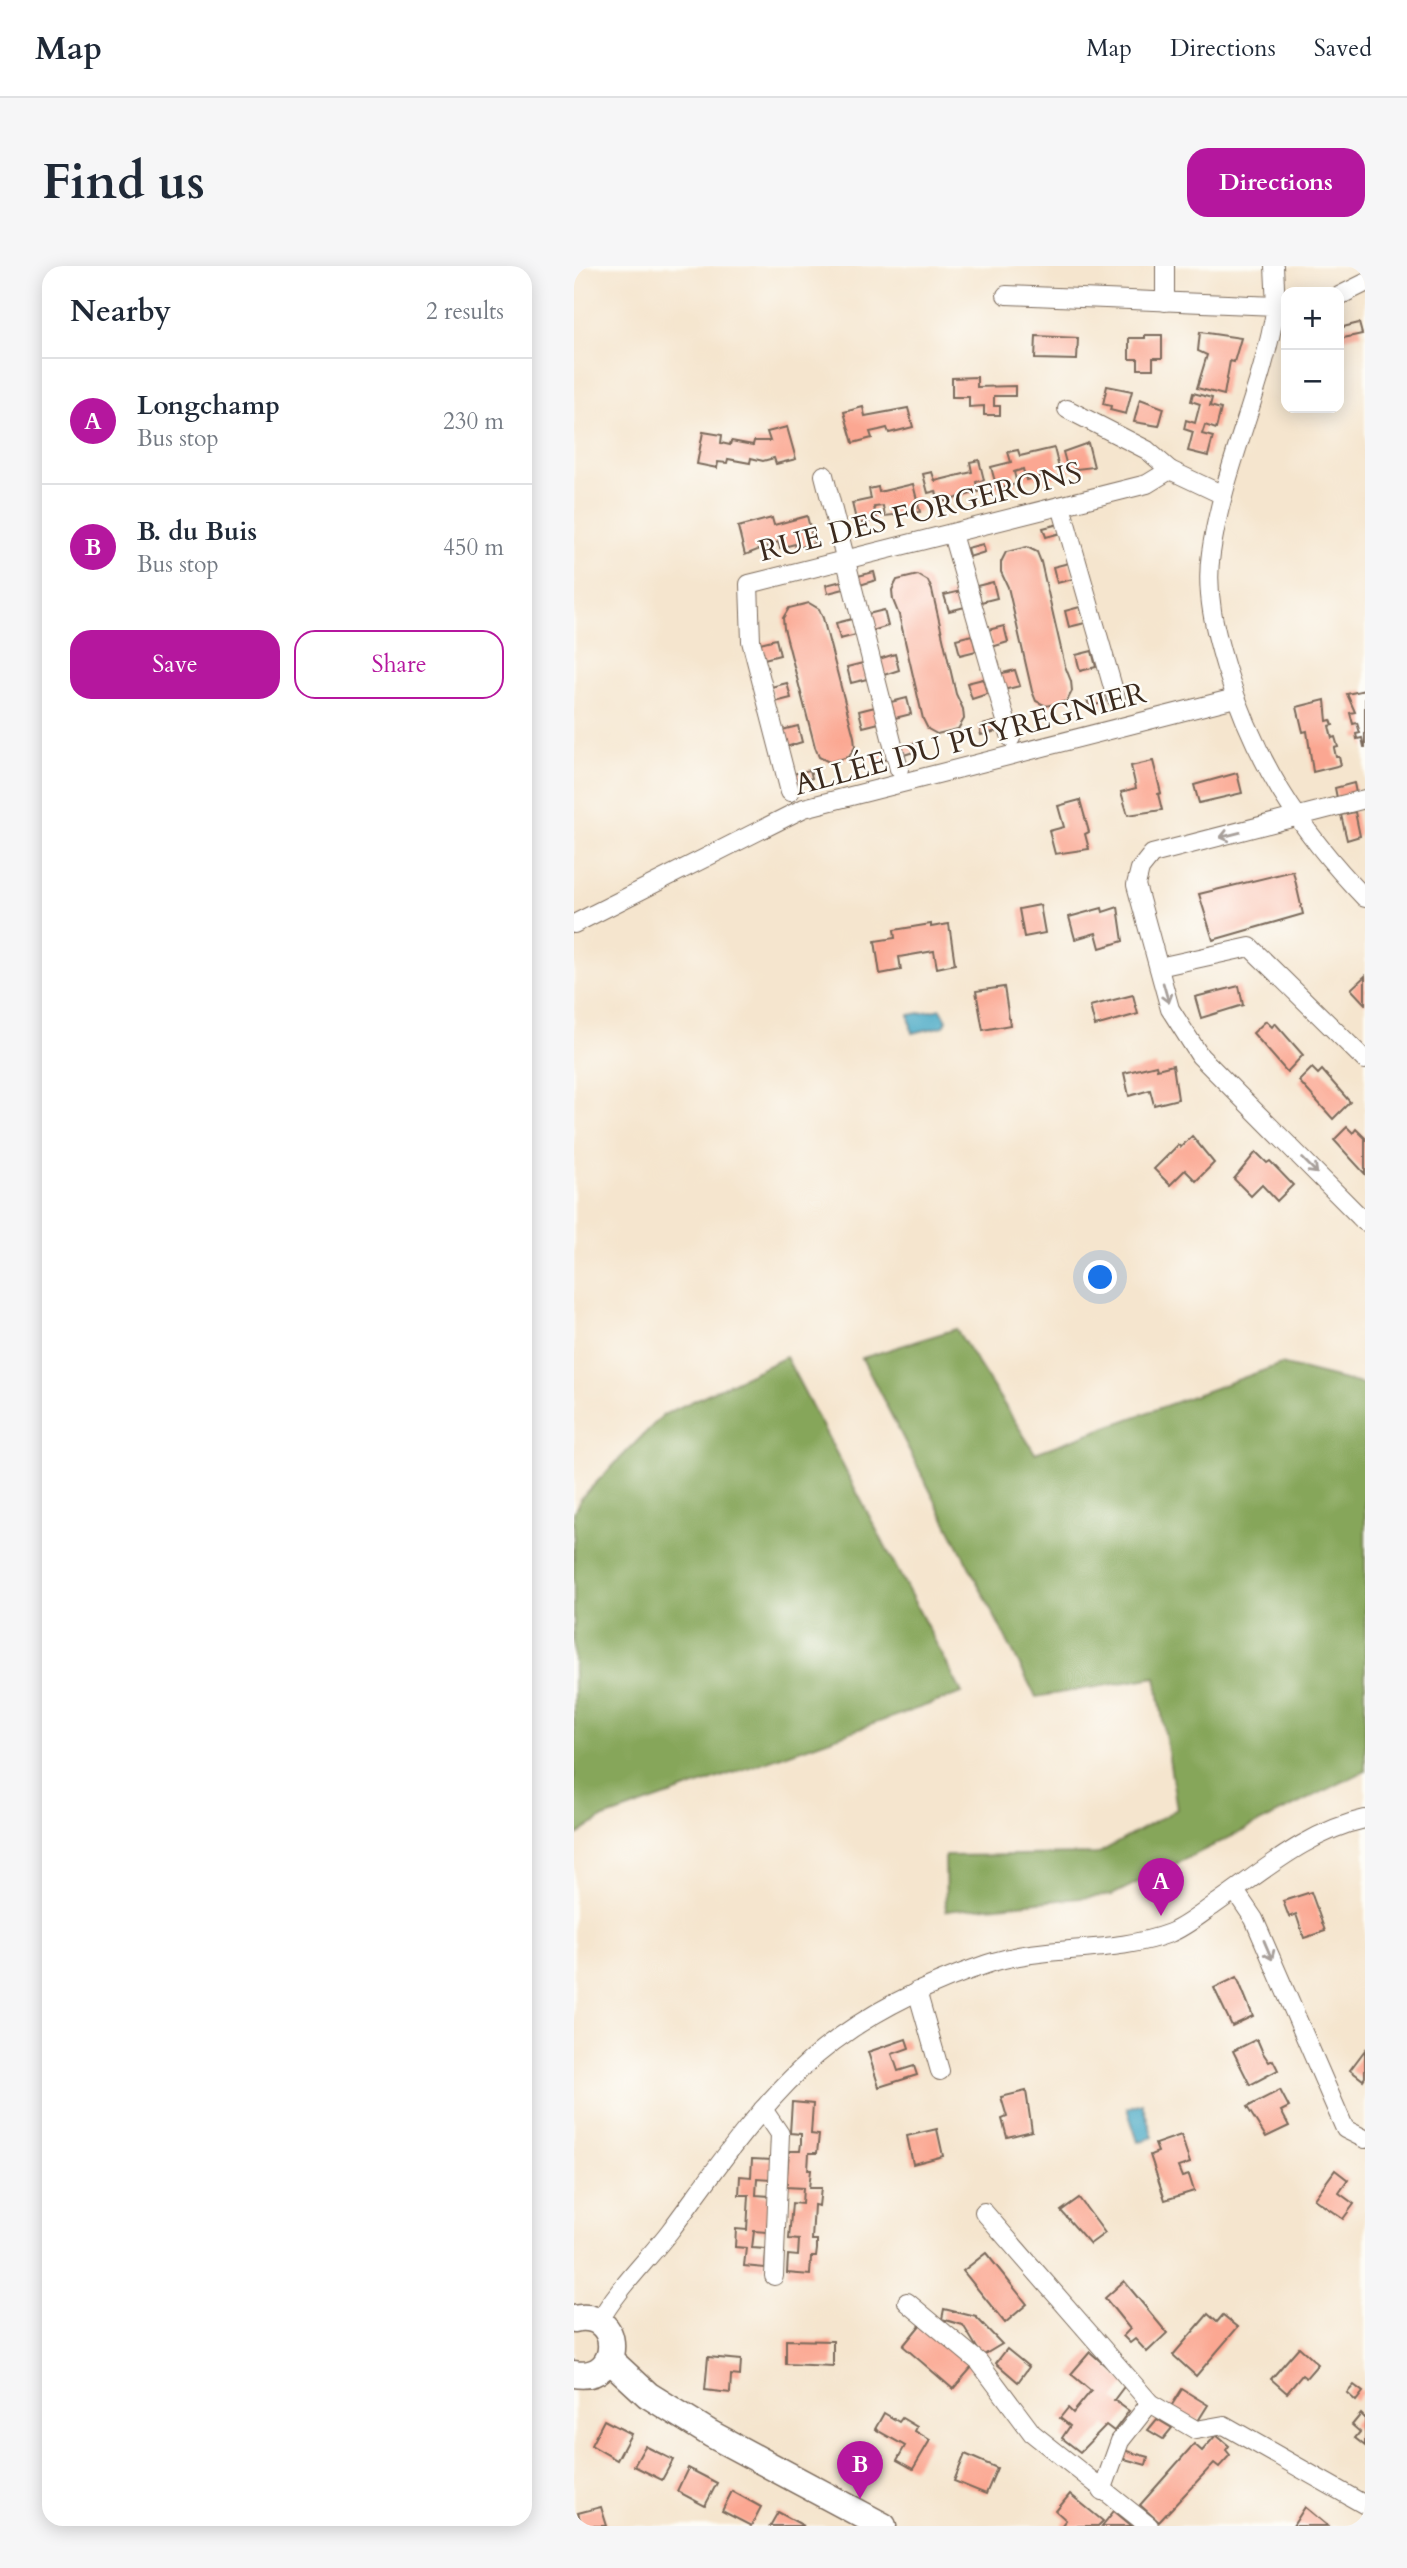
<!DOCTYPE html>
<html lang="en">
<head>
<meta charset="utf-8">
<style>
	:root { --surface:#fff; --page:#f6f6f7; --text:#1f2937; --muted:#747a83; --line:#e0e1e3; --accent:#b5179e }
	body { margin:0; font-family:Cardo,serif; background:var(--page); color:var(--text) }
	.controls { position:absolute; right:21px; top:21px; display:grid; overflow:hidden; border-radius:14px; box-shadow:0 4px 18px #0003 }
	.controls button { width:63px; height:63px; display:grid; place-items:center; padding:0; border:0; border-bottom:2px solid var(--line); background:var(--surface); color:var(--text); font:35px sans-serif }
	.you { position:absolute; left:527px; top:1012px; width:24px; height:24px; margin:-18px; border:5px solid #fff; border-radius:50%; background:#1a73e8; box-shadow:0 0 0 10px #1a73e833 }
	.badge { display:grid; place-items:center; width:46px; height:46px; border-radius:50%; background:var(--accent); color:#fff; font-size:23px; font-weight:700 }
	.pin { position:absolute; translate:-50% -58px; filter:drop-shadow(0 2px 4px #0008) }
	.pin::after { content:''; position:absolute; top:37px; width:24px; height:21px; background:inherit; clip-path:polygon(0 0,100% 0,50% 100%) }
	.list { margin:0; padding:0; list-style:none }
	h2 { display:flex; justify-content:space-between; align-items:center; height:91px; margin:0; padding:0 28px; font-size:30px }
	h2 small { font-size:23px; font-weight:400; color:var(--muted) }
	.list li { display:grid; grid-template-columns:46px 1fr auto; gap:21px; align-items:center; box-sizing:border-box; height:126px; padding:0 28px; border-top:2px solid var(--line) }
	.list b { display:block; font-size:26px; white-space:nowrap }
	.list p { margin:0; font-size:23px; white-space:nowrap; color:var(--muted) }
	.list em { font-size:23px; font-style:normal; color:var(--muted) }
	.actions { display:flex; gap:14px; padding:21px 28px }
	.actions a { flex:1; padding:16px 0; border:2px solid var(--accent); border-radius:21px; text-align:center; font-size:24px; color:var(--accent) }
	.actions .main { background:var(--accent); color:#fff }
	.map { position:relative; flex:none; width:791px; height:2260px; overflow:hidden; border-radius:21px }
	header { display:flex; align-items:center; gap:42px; box-sizing:border-box; height:98px; padding:0 35px; background:var(--surface); border-bottom:2px solid var(--line) }
	header strong { font-size:33px }
	nav { display:flex; gap:38px; margin-inline-start:auto; font-size:24px }
	.intro { display:flex; align-items:center; justify-content:space-between; box-sizing:border-box; height:168px; padding:0 42px }
	h1 { margin:0; font-size:49px }
	.button { padding:18px 32px; border-radius:21px; background:var(--accent); color:#fff; font-size:24px; font-weight:700 }
	main { display:flex; gap:42px; padding:0 42px }
	aside { flex:1; background:var(--surface); border-radius:21px; box-shadow:0 4px 18px #0003 }
	.map>svg:first-child { display:block }
</style>
</head>
<body>
<header>
<strong>Map</strong>
<nav><a>Map</a><a>Directions</a><a>Saved</a></nav>
</header>
<div class="intro"><h1>Find us</h1><a class="button">Directions</a></div>
<main>
<aside>
<h2>Nearby<small>2 results</small></h2>
<ul class="list">
<li><span class="badge">A</span><div><b>Longchamp</b><p>Bus stop</p></div><em>230 m</em></li>
<li><span class="badge">B</span><div><b>B. du Buis</b><p>Bus stop</p></div><em>450 m</em></li>
</ul>
<div class="actions"><a class="main">Save</a><a>Share</a></div>
</aside>
<div class="map">
<svg width="791" height="2260" viewBox="0 0 791 2260">
	<rect width="100%" height="100%" fill="#fdfcf7"/>
	<filter id="ink" filterUnits="userSpaceOnUse"><feTurbulence type="fractalNoise" baseFrequency=".0143" numOctaves="2"/><feDisplacementMap in="SourceGraphic" scale="14" xChannelSelector="R" yChannelSelector="G"/><feConvolveMatrix kernelMatrix="1 2 1 2 8 2 1 2 1" color-interpolation-filters="sRGB"/></filter>
	<filter id="wash" filterUnits="userSpaceOnUse"><feTurbulence type="fractalNoise" baseFrequency=".00686" numOctaves="4" result="noise"/><feDisplacementMap in="SourceGraphic" scale="28" xChannelSelector="R" yChannelSelector="G"/><feGaussianBlur stdDeviation="1.57" result="paint"/><feColorMatrix in="noise" values="0 0 0 0 0 0 0 0 0 0 0 0 0 0 0 0 0 1.4 0 .05"/><feComposite in="paint" operator="in"/></filter>
	<g filter="url(#wash)">
		<rect width="100%" height="100%" fill="#f5e5ce"/>
		<g fill="#86a65a" stroke="#60683c" stroke-width="2">
			<path d="M382,1063L461,1187L707,1098L791,1119V1505L538,1629L372,1645L371,1590L523,1588L603,1543L582,1411L462,1431L288,1092Z"/>
			<path d="M212,1091L388,1427L27,1553L0,1571V1246L7,1232L89,1149Z"/>
		</g>
		<g fill="#45a7c4" stroke="#406871" stroke-width="2">
			<path d="M367,743L373,754L370,760L338,767L335,749Z"/>
			<path d="M568,1837L579,1871L564,1876L553,1842Z"/>
		</g>
		<g id="blocks">
			<g fill="#fba792">
				<path d="M785,57L788,68L765,73V62Z"/>
				<path d="M626,66L667,72L660,96L656,95L650,129L623,122L633,89L624,85Z"/>
				<path d="M571,69H588V92H579V103H564V93H555V72H571Z"/>
				<path d="M462,70L504,72L503,94L461,93Z"/>
				<path d="M403,111V121L441,120V130H420V140H426V149H410V140L395,141V131H378V112Z"/>
				<path d="M533,120L558,125L552,148L536,144L537,140L529,138Z"/>
				<path d="M619,127L638,132L636,140L647,143L642,163L631,159L628,168L639,171L634,190L614,185L619,166L610,163L612,154L621,157L626,138L617,135Z"/>
				<path d="M566,133L590,142L585,160L560,156Z"/>
				<path d="M289,141L291,150L334,142L339,161L315,167L313,162L305,164L296,166L298,172L279,177L270,146Z"/>
				<path d="M213,161L222,193L202,198L200,192L189,195L177,192L176,197L154,193L153,197L144,196L143,202L123,198L129,166L148,169L147,177L156,179L157,175L179,179L180,175H196L193,166Z"/>
				<path d="M514,177L520,201L494,204L489,186Z"/>
				<path d="M480,182L487,210L469,215L468,210L452,214L449,203L440,206L443,218L423,223L417,201L437,196L434,186L444,184L446,190Z"/>
				<path d="M405,194L410,214L402,216L404,226L365,237L362,225L354,227L349,208L358,206L361,215L398,206L396,196Z"/>
				<path d="M339,218L346,246L311,250L309,240L300,241L303,254L283,258L278,237L297,233L295,223L304,221L305,226Z"/>
				<path d="M233,250L240,278L222,282L221,278L206,282L204,276L171,289L164,261L198,252L200,259Z"/>
				<path d="M485,258L487,267L472,271L469,262Z"/>
				<path d="M409,278L411,286L395,291L393,282Z"/>
				<path d="M453,281L463,286L467,296L491,400L497,415L498,425L493,435L472,440L462,435L458,425L434,321L427,306V296L432,286Z"/>
				<path d="M495,297L499,313L483,317L479,301Z"/>
				<path d="M300,306L302,314L286,319L284,310Z"/>
				<path d="M344,309L354,315L358,324L382,428L389,443L390,453L384,463L363,468L354,463L349,453L325,349L319,334L318,324L323,314Z"/>
				<path d="M268,315L270,323L254,327L252,319Z"/>
				<path d="M419,316L423,332L407,336L403,320Z"/>
				<path d="M387,325L391,341L375,345L370,329Z"/>
				<path d="M235,337L245,343L249,352L280,471L281,481L275,491L255,496L245,491L241,481L210,362L209,352L215,342Z"/>
				<path d="M506,341L511,357L495,361L491,345Z"/>
				<path d="M310,344L314,360L298,365L294,348Z"/>
				<path d="M278,353L282,369L266,373L262,357Z"/>
				<path d="M430,360L434,376L418,381L414,364Z"/>
				<path d="M398,369L402,385L386,389L382,373Z"/>
				<path d="M202,373L206,389L190,393L186,377Z"/>
				<path d="M518,385L522,401L506,405L502,389Z"/>
				<path d="M321,388L325,404L310,409L305,393Z"/>
				<path d="M289,397L293,413L277,417L273,401Z"/>
				<path d="M441,404L446,420L429,424L425,408Z"/>
				<path d="M409,413L413,428L398,433L393,417Z"/>
				<path d="M213,417L217,432L201,436L197,421Z"/>
				<path d="M791,424V481H790L788,472L783,473L782,468L786,467L783,457L779,458L776,447L781,446L773,428Z"/>
				<path d="M529,428L531,436L515,441L513,432Z"/>
				<path d="M333,432L337,448L321,452L317,436Z"/>
				<path d="M751,434L753,455L757,454L759,459L755,460L758,472L761,471L764,481L760,482L762,491H765L767,499L739,506L733,465L729,466L723,441Z"/>
				<path d="M301,441L305,457L289,461L285,445Z"/>
				<path d="M420,456L423,465L407,469L405,460Z"/>
				<path d="M224,460L228,476L212,481L208,464Z"/>
				<path d="M344,476L346,484L330,489L328,480Z"/>
				<path d="M312,484L314,493L298,497L296,488Z"/>
				<path d="M579,495L587,527L584,528L588,544L554,549L547,526L562,522L557,500Z"/>
				<path d="M236,504L238,512L222,517L219,508Z"/>
				<path d="M663,507L668,527L625,537L620,519Z"/>
				<path d="M780,517L782,527L763,532L761,522Z"/>
				<path d="M506,534L515,566L511,568L515,583L481,588L475,565L490,561L484,540Z"/>
				<path d="M781,546L786,570L773,574L767,549Z"/>
				<path d="M719,605L729,648L639,674L625,628Z"/>
				<path d="M466,639L471,667L450,671L445,643Z"/>
				<path d="M544,641L549,675L526,682L522,667L501,673L495,651L528,642L529,646Z"/>
				<path d="M357,658V661L375,658L381,698L363,702L360,685L325,691L327,704L306,708L301,675L321,672L320,664Z"/>
				<path d="M791,710V738L777,723Z"/>
				<path d="M665,720L669,739L627,752L621,731Z"/>
				<path d="M430,721L436,759L409,764L402,725Z"/>
				<path d="M559,729L564,748L521,760L516,740Z"/>
				<path d="M692,755L698,761L701,757L729,789L713,806L679,767Z"/>
				<path d="M582,799L583,803L599,799L604,833L580,839L576,824L555,830L550,807Z"/>
				<path d="M738,802L744,808L748,804L776,836L759,853L725,815Z"/>
				<path d="M773,861L779,867L782,863L791,872V908L760,874Z"/>
				<path d="M618,870L640,897L622,915L611,904L596,919L580,903L604,879L607,881Z"/>
				<path d="M682,886L693,897L696,895L719,919L703,935L688,919L677,930L660,913Z"/>
				<path d="M737,1626L751,1665L730,1672L722,1648L715,1651L709,1635Z"/>
				<path d="M663,1711L679,1750L658,1760L640,1722Z"/>
				<path d="M332,1773L335,1782L318,1788L321,1796L324,1805L340,1800L343,1809L305,1821L294,1786Z"/>
				<path d="M683,1773L689,1787L695,1796L699,1794L704,1804L676,1819L659,1785Z"/>
				<path d="M791,1784V1811L789,1814L776,1804Z"/>
				<path d="M706,1824L715,1841L707,1845L715,1860L692,1871L673,1841Z"/>
				<path d="M452,1825L458,1865L433,1871L428,1853L433,1851L427,1831Z"/>
				<path d="M218,1836L239,1838L237,1868L245,1869L243,1887H235L234,1904H237L235,1922H247L245,1940L240,1939L238,1974H243V1983L242,1991H237L236,2009L213,2007L214,1989L224,1990L225,1974L215,1973L218,1937L228,1938L229,1922L212,1921L215,1885H226L227,1877V1868L216,1867Z"/>
				<path d="M363,1863L369,1890L339,1898L333,1870Z"/>
				<path d="M607,1869L616,1897L604,1901L608,1911L615,1909L620,1925L591,1934L576,1889L584,1886L581,1878Z"/>
				<path d="M178,1893L198,1894L197,1913L183,1912L182,1929L196,1930L193,1966L180,1965L178,1982L192,1983L191,2002L170,2000L172,1982L161,1981L162,1963L173,1964L175,1929H165L166,1910L177,1911Z"/>
				<path d="M761,1904L774,1914L765,1927L780,1938L769,1953L740,1933Z"/>
				<path d="M505,1932L531,1967L516,1978L487,1945Z"/>
				<path d="M412,1987L453,2038L431,2057L389,2005Z"/>
				<path d="M550,2015L593,2067L573,2086L561,2073L556,2077L549,2070L556,2063L531,2032Z"/>
				<path d="M370,2043L402,2051L428,2078L408,2090L389,2059L368,2053Z"/>
				<path d="M634,2048L643,2056L649,2049L664,2061L622,2110L599,2089Z"/>
				<path d="M347,2058L398,2101L379,2123L329,2080Z"/>
				<path d="M212,2074L259,2075V2100L212,2098Z"/>
				<path d="M725,2081L744,2098L732,2112L728,2109L713,2127L697,2113Z"/>
				<path d="M433,2083L455,2101L444,2116L422,2097Z"/>
				<path d="M516,2086L552,2118L540,2134L555,2145L540,2165L532,2159L506,2186L488,2172L496,2160L486,2152L494,2142L499,2147L517,2125L497,2108Z"/>
				<path d="M134,2091L167,2094L166,2110L157,2109L156,2127L131,2124Z"/>
				<path d="M780,2119L789,2126L782,2135L773,2127Z"/>
				<path d="M608,2123L634,2139L624,2155L596,2142Z"/>
				<path d="M310,2147L325,2156L328,2152L343,2161L341,2165L356,2174L339,2203L323,2194L331,2180L301,2163Z"/>
				<path d="M787,2148L791,2152V2180L781,2172L786,2166L778,2159Z"/>
				<path d="M583,2153L598,2162L589,2173L574,2164Z"/>
				<path d="M30,2154L57,2168L43,2194L17,2179Z"/>
				<path d="M642,2169L655,2180L652,2184L656,2189L645,2201L640,2197L585,2256L566,2239L620,2178L628,2185Z"/>
				<path d="M71,2180L99,2194L88,2214L60,2200Z"/>
				<path d="M549,2184L574,2191L572,2199L547,2192Z"/>
				<path d="M391,2188L423,2202L412,2228L380,2215Z"/>
				<path d="M114,2202L143,2217L131,2240L103,2225Z"/>
				<path d="M158,2225L187,2241L177,2260L148,2245Z"/>
				<path d="M496,2228L529,2255L524,2260H487L492,2254L482,2245Z"/>
				<path d="M27,2241L33,2260H8L4,2247Z"/>
				<path d="M731,2241L754,2260H719Z"/>
				<path d="M540,2245L558,2260H528Z"/>
				<path d="M204,2246L230,2260H196Z"/>
			</g>
		</g>
	</g>
	<g filter="url(#ink)">
		<use href="#blocks" fill-opacity="0" stroke="#7c6b5c" stroke-width="2"/>
		<g fill="none" stroke-linecap="round" stroke-linejoin="round">
			<defs>
				<g id="street">
					<path d="M700,0L702,40H712"/>
					<path d="M432,29L702,40C689,124 649,202 637,287C631,327 641,365 652,402C681,494 724,563 791,632"/>
					<path d="M765,30L791,17"/>
					<path d="M591,36V0"/>
					<path d="M493,143L573,184L596,204"/>
					<path d="M250,209L325,503"/>
					<path d="M487,240L542,432"/>
					<path d="M378,268L437,472"/>
					<path d="M216,526L177,375L175,318L573,218L596,204L649,229"/>
					<path d="M791,533L578,588L566,603L562,619L596,743L626,790L791,956"/>
					<path d="M0,658L230,542L661,432"/>
					<path d="M585,701L676,681L791,794"/>
					<path d="M661,1625L680,1653L771,1863L791,1873"/>
					<path d="M343,1725L366,1805"/>
					<path d="M189,1843L206,1868L200,2010"/>
					<path d="M410,1946L576,2137L622,2164L650,2159L791,2239"/>
					<path d="M333,2036L405,2096L458,2167L575,2260"/>
					<path d="M25,2056C43,2023 73,1995 96,1965C137,1910 176,1852 226,1804C278,1754 345,1721 413,1698C472,1678 538,1689 596,1667C611,1661 627,1648 640,1639C687,1607 734,1565 791,1553"/>
					<path d="M528,2225L546,2175L576,2137"/>
				</g>
				<g id="secondary">
					<path d="M0,2053C49,2042 50,2117 0,2108"/>
					<path d="M35,2093L74,2129L137,2168L309,2260"/>
				</g>
			</defs>
			<use href="#street" stroke="#7c6b5c" stroke-width="20"/>
			<use href="#secondary" stroke="#7c6b5c" stroke-width="29"/>
			<use href="#street" stroke="#fff" stroke-width="18"/>
			<use href="#secondary" stroke="#fff" stroke-width="26"/>
		</g>
		<defs><path id="oneway-shaft" d="M-6 0H5M1.5-3L5.5 0L1.5 3" fill="none" stroke-width="1.6" stroke-linecap="round" stroke-linejoin="round" transform="scale(1.75)"/></defs>
		<g stroke="#a79f9a">
			<use href="#oneway-shaft" transform="translate(656 569) rotate(166)"/>
			<use href="#oneway-shaft" transform="translate(592 727) rotate(74)"/>
			<use href="#oneway-shaft" transform="translate(736 900) rotate(45)"/>
			<use href="#oneway-shaft" transform="translate(694 1684) rotate(67)"/>
		</g>
	</g>
	<g text-anchor="middle" dominant-baseline="central" stroke-width="5" stroke-linejoin="round" paint-order="stroke">
		<g font-size="30" fill="#3b2a1e" stroke="#fdfcf7">
			<text transform="translate(346 246) rotate(-14)">RUE DES FORGERONS</text>
			<text transform="translate(396 473) rotate(-15)">ALLÉE DU PUYREGNIER</text>
		</g>
	</g>
</svg>
<div class="controls">
<button>+</button>
<button>−</button>
</div>
<div class="you"></div>
<div class="pin badge" style="left:587px;top:1650px">A</div>
<div class="pin badge" style="left:286px;top:2233px">B</div>
</div>
</main>
</body>
</html>
